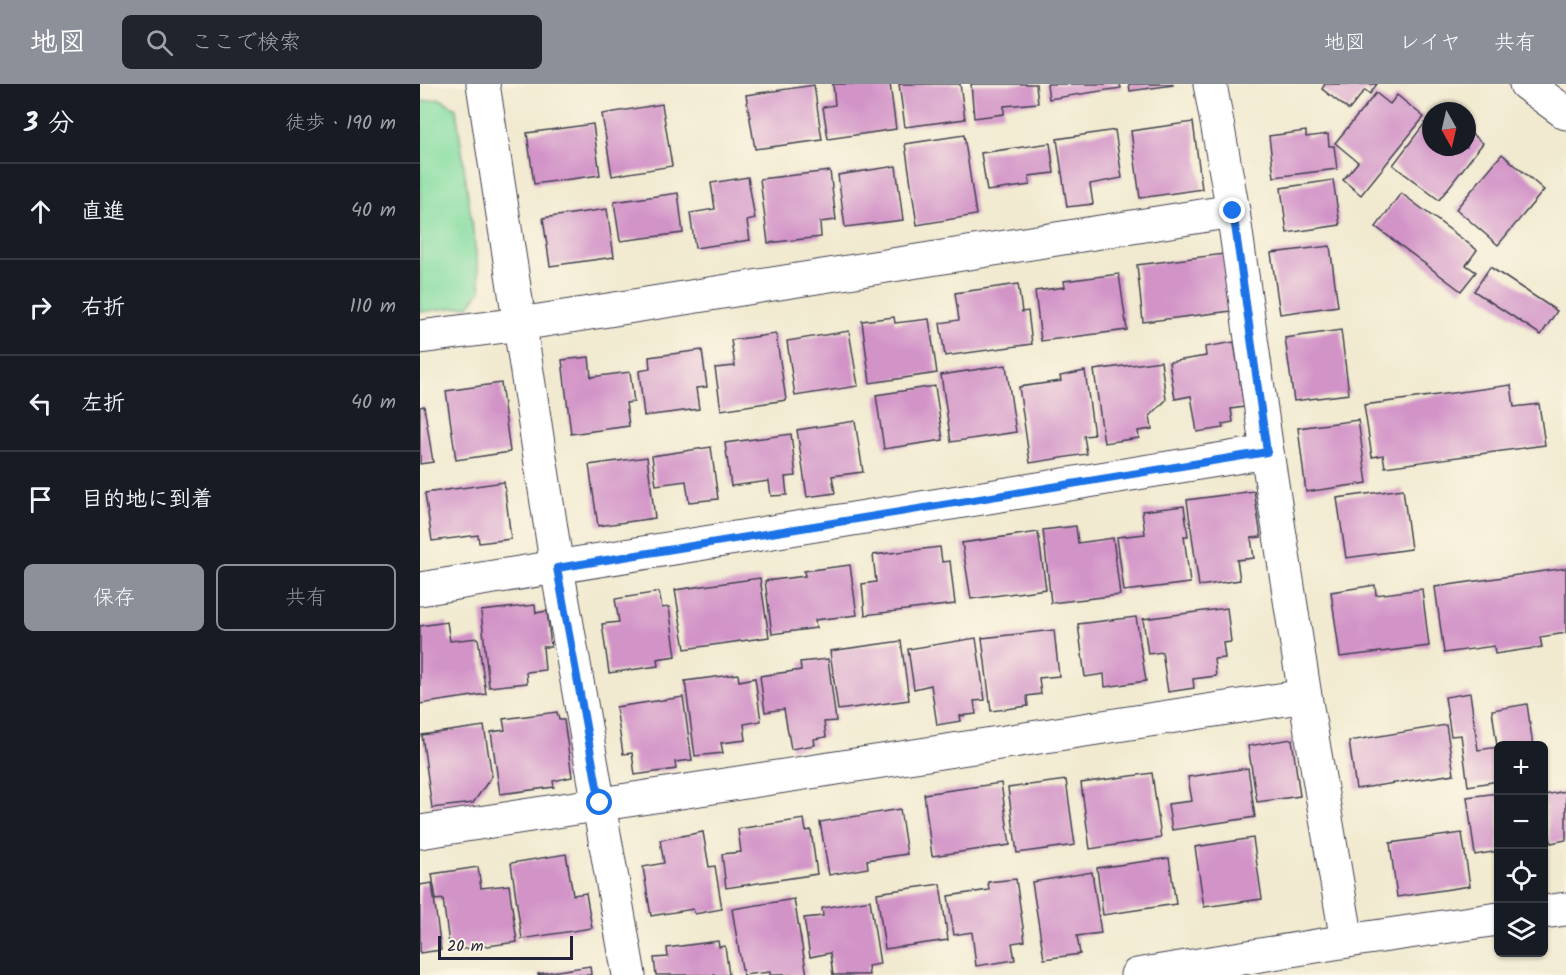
<!DOCTYPE html>
<html lang="ja">
<head>
<meta charset="utf-8">
<style>
	:root { --surface:#171b24; --page:#20242c; --text:#f1f3f6; --muted:#9ea1a6; --line:#363941; --accent:#8c9099 }
	body { margin:0; font-family:Kalam,"Klee One",sans-serif; background:var(--page); color:var(--text) }
	.controls { position:absolute; right:18px; bottom:18px; display:grid; overflow:hidden; border-radius:9px; box-shadow:0 2px 4px #0004 }
	.controls button { width:54px; height:54px; display:grid; place-items:center; padding:0; border:0; border-bottom:2px solid var(--line); background:var(--surface); color:var(--text); font:30px sans-serif }
	.compass { position:absolute; left:1002px; top:18px; width:54px; height:54px; border-radius:50%; background:var(--surface); box-shadow:0 2px 4px #0004; rotate:172deg }
	.scale { position:absolute; left:18px; bottom:15px; width:135px; box-sizing:border-box; padding-left:6px; border:3px solid #22223b; border-top:0; font-size:16px; line-height:21px; white-space:nowrap; color:#22223b; -webkit-text-stroke:4px #fcf5e5; paint-order:stroke }
	.stop { position:absolute; width:18px; height:18px; margin:-14px; border:4px solid #1a73e8; border-radius:50%; background:#fff }
	.stop.end { background:#1a73e8; border-color:#fff; box-shadow:0 2px 6px #0008 }
	.list { margin:0; padding:0; list-style:none }
	h2 { display:flex; justify-content:space-between; align-items:center; height:78px; margin:0; padding:0 24px; font-size:26px }
	h2 small { font-size:20px; font-weight:400; color:var(--muted) }
	.list li { display:grid; grid-template-columns:39px 1fr auto; gap:18px; align-items:center; box-sizing:border-box; height:96px; padding:0 24px; border-top:2px solid var(--line) }
	.list b { display:block; font-size:22px; white-space:nowrap }
	.list em { font-size:20px; font-style:normal; color:var(--muted) }
	.actions { display:flex; gap:12px; padding:18px 24px }
	.actions a { flex:1; padding:14px 0; border:2px solid var(--accent); border-radius:9px; text-align:center; font-size:21px; color:var(--accent) }
	.actions .main { background:var(--accent); color:#fff }
	.icon { flex:none; width:33px; height:33px; fill:none; stroke:currentColor; stroke-width:2; stroke-linecap:round; stroke-linejoin:round }
	.map { position:relative; flex:none; width:1146px; height:891px; overflow:hidden }
	header { display:flex; align-items:center; gap:36px; box-sizing:border-box; height:84px; padding:0 30px; background:var(--accent); color:#fff }
	header strong { font-size:28px }
	nav { display:flex; gap:33px; margin-inline-start:auto; font-size:21px }
	.search { width:420px; height:54px; background:var(--page); display:flex; align-items:center; gap:15px; box-sizing:border-box; padding:0 21px; border-radius:9px; color:var(--muted); font-size:22px }
	main { display:flex }
	aside { flex:1; background:var(--surface) }
	.map>svg:first-child { display:block }
</style>
</head>
<body>
<header>
<strong>地図</strong>
<div class="search"><svg class="icon" aria-label="search" viewBox="0 0 24 24"><circle cx="10" cy="10" r="6"/><path d="M15 15l6 6"/></svg>ここで検索</div>
<nav><a>地図</a><a>レイヤ</a><a>共有</a></nav>
</header>
<main>
<aside>
<h2>3 分<small>徒歩 · 190 m</small></h2>
<ul class="list">
<li><svg class="icon" aria-label="ahead" viewBox="0 0 24 24"><path d="M12 20V5M6 11l6-6 6 6"/></svg><div><b>直進</b></div><em>40 m</em></li>
<li><svg class="icon" aria-label="right" viewBox="0 0 24 24"><path d="M7 20v-9h11M14 6l5 5-5 5"/></svg><div><b>右折</b></div><em>110 m</em></li>
<li><svg class="icon" aria-label="left" viewBox="0 0 24 24"><path d="M17 20v-9H6M10 6l-5 5 5 5"/></svg><div><b>左折</b></div><em>40 m</em></li>
<li><svg class="icon" aria-label="arrive" viewBox="0 0 24 24"><path d="M6 21V4h12l-3 4 3 4H6"/></svg><div><b>目的地に到着</b></div></li>
</ul>
<div class="actions"><a class="main">保存</a><a>共有</a></div>
</aside>
<div class="map">
<svg width="1146" height="891" viewBox="0 0 1146 891">
	<rect width="100%" height="100%" fill="#fcf5e5"/>
	<filter id="ink" filterUnits="userSpaceOnUse"><feTurbulence type="fractalNoise" baseFrequency=".0167" numOctaves="2"/><feDisplacementMap in="SourceGraphic" scale="12" xChannelSelector="R" yChannelSelector="G"/><feConvolveMatrix kernelMatrix="1 2 1 2 8 2 1 2 1" color-interpolation-filters="sRGB"/></filter>
	<filter id="wash" filterUnits="userSpaceOnUse"><feTurbulence type="fractalNoise" baseFrequency=".008" numOctaves="4" result="noise"/><feDisplacementMap in="SourceGraphic" scale="24" xChannelSelector="R" yChannelSelector="G"/><feGaussianBlur stdDeviation="1.35" result="paint"/><feColorMatrix in="noise" values="0 0 0 0 0 0 0 0 0 0 0 0 0 0 0 0 0 1.4 0 .05"/><feComposite in="paint" operator="in"/></filter>
	<g filter="url(#wash)">
		<rect width="100%" height="100%" fill="#f1ead0"/>
		<path fill="#86dda2" stroke="#54806e" stroke-width="1.5" d="M20,15L36,24L61,206L49,222L0,228V18Z"/>
		<g id="blocks">
			<g fill="#d293c7">
				<path d="M413,0H470L476,45L408,55L403,23L415,21Z"/>
				<path d="M479,0H540L545,35L485,43Z"/>
				<path d="M551,0H616L618,19L584,22V30L554,34Z"/>
				<path d="M627,0H700L701,4L629,15Z"/>
				<path d="M709,0H753V1L710,7Z"/>
				<path d="M905,0H957L950,10L945,6L929,26L902,5Z"/>
				<path d="M394,1L402,56L335,65L326,11Z"/>
				<path d="M956,9L970,20L977,11L1004,33L941,111L923,96L938,78L915,59Z"/>
				<path d="M242,20L252,82L192,92L182,30Z"/>
				<path d="M1011,31V63H1047V46L1063,59L1019,116L973,81Z"/>
				<path d="M773,38L782,105L720,114L711,47Z"/>
				<path d="M173,40L180,91L114,100L107,49Z"/>
				<path d="M695,46L702,94L670,100L673,120L647,123L637,55Z"/>
				<path d="M886,47V53L908,50L909,62H914L917,85L854,93L849,52Z"/>
				<path d="M544,51L556,131L497,141L485,60Z"/>
				<path d="M630,59L634,89L609,92L610,101L567,107L561,69Z"/>
				<path d="M1082,70L1124,106L1078,161L1036,125Z"/>
				<path d="M476,82L483,136L425,143L418,91Z"/>
				<path d="M410,87L416,136L400,138L401,153L348,159L340,95Z"/>
				<path d="M328,93L335,135L327,137L330,156L275,164L270,129L295,125L291,99Z"/>
				<path d="M913,96L920,141L867,149L861,104Z"/>
				<path d="M258,109L263,149L200,157L194,118Z"/>
				<path d="M981,109L1057,166L1046,181L1056,188L1041,207L956,143Z"/>
				<path d="M187,125L194,173L130,182L123,134Z"/>
				<path d="M910,162L918,222L860,230L851,169Z"/>
				<path d="M804,170L811,227L723,238L717,181Z"/>
				<path d="M1070,183L1137,227L1121,251L1054,207Z"/>
				<path d="M699,190L707,246L621,257L615,207L645,203L644,197Z"/>
				<path d="M598,200L602,228L608,227L612,260L525,272L520,239L539,236L535,209Z"/>
				<path d="M474,233L475,239L509,235L517,289L450,299L442,237Z"/>
				<path d="M921,246L929,310L874,317L865,254Z"/>
				<path d="M429,247L438,302L375,312L367,257Z"/>
				<path d="M356,250L366,316L301,326L295,284L315,282L311,256Z"/>
				<path d="M814,258L824,323L811,325L813,338L802,340L803,344L777,348L771,312L755,315L749,278L786,272L785,263Z"/>
				<path d="M282,266L287,303L276,304L279,325L224,332L219,287L230,285L229,273Z"/>
				<path d="M169,273L171,293L210,288L214,318L206,319L209,342L151,350L142,276Z"/>
				<path d="M741,277L746,316L730,332L732,345L718,347L719,354L684,359L674,286Z"/>
				<path d="M586,281L596,348L531,358L521,291Z"/>
				<path d="M665,287L674,351L664,352L667,370L610,379L599,303L641,297L640,292Z"/>
				<path d="M81,299L90,368L36,376L26,307Z"/>
				<path d="M1091,301L1094,323L1119,320L1125,361L965,383L963,371L952,373L944,321Z"/>
				<path d="M515,302L523,356L464,365L456,311Z"/>
				<path d="M4,322L13,378L0,380V323Z"/>
				<path d="M938,336L947,399L886,408L878,344Z"/>
				<path d="M435,337L443,388L412,392L415,409L387,413L377,346Z"/>
				<path d="M371,350L376,392L365,393L367,411L351,412L349,397L311,402L305,359Z"/>
				<path d="M291,363L298,415L269,418L266,397L236,401L232,372Z"/>
				<path d="M227,373L235,434L178,442L169,381Z"/>
				<path d="M84,398L91,455L59,459L58,451L12,457L5,409Z"/>
				<path d="M983,405L991,465L926,474L917,414Z"/>
				<path d="M834,407L841,453L831,454L834,474L817,476L820,496L779,502L767,416Z"/>
				<path d="M764,422L768,452H764L770,499L704,507L697,453L725,450L722,427Z"/>
				<path d="M656,442L658,459L693,454L700,511L631,519L623,446Z"/>
				<path d="M618,448L626,505L551,515L542,459Z"/>
				<path d="M520,463L522,478L530,477L535,520L445,531L442,500L456,498L453,471Z"/>
				<path d="M430,481L437,531L395,536L396,544L352,550L345,497L385,492L384,487Z"/>
				<path d="M1146,484V549L1120,553L1122,563L1075,570L1074,562L1024,569L1015,503Z"/>
				<path d="M340,494L349,553L265,565L255,506Z"/>
				<path d="M955,501L956,511L1002,505L1009,562L920,573L911,508Z"/>
				<path d="M239,508L242,524L249,523L256,572L237,575L238,582L189,589L182,540L199,538L195,515Z"/>
				<path d="M115,521L116,529L127,527L131,563H123L125,586L106,588L107,599L69,603L61,527Z"/>
				<path d="M807,524L811,558L803,559L805,574L794,575L796,592L773,595L774,604L748,608L742,568L728,570L723,535Z"/>
				<path d="M716,533L726,597L685,603L684,590L665,593L658,540Z"/>
				<path d="M27,538L30,557L58,554L66,610L0,620V542Z"/>
				<path d="M634,546L639,592L619,594L621,610L607,612L608,622L571,627L562,554Z"/>
				<path d="M556,554L565,616L554,617L556,630L540,632L541,637L517,641L511,601L494,605L488,565Z"/>
				<path d="M481,557L489,616L418,626L410,567Z"/>
				<path d="M408,575L416,637L404,638L406,653L394,655L395,661L371,665L364,625L345,628L340,592L381,586L380,578Z"/>
				<path d="M318,590L319,597L335,594L341,637L324,640L326,656L301,659L303,669L275,672L265,597Z"/>
				<path d="M1050,609L1058,666L1078,663V697L1048,702L1041,651L1031,652L1025,613Z"/>
				<path d="M263,613L272,676L255,678L256,685L215,691L212,669L203,670L196,623Z"/>
				<path d="M1107,620L1113,662H1077L1072,626Z"/>
				<path d="M137,628L139,636H144L152,693L133,697L134,703L80,710L71,648L85,646L83,635Z"/>
				<path d="M1026,641L1034,690L936,705L929,657Z"/>
				<path d="M64,642L72,692L53,719L12,724L2,651Z"/>
				<path d="M872,655L880,712L837,718L828,662Z"/>
				<path d="M828,684L835,733L752,746L748,720L772,717L768,693Z"/>
				<path d="M732,689L741,754L670,765L661,699Z"/>
				<path d="M646,696L655,761L597,769L588,704Z"/>
				<path d="M581,699L590,761L512,772L504,710Z"/>
				<path d="M1146,707V756L1131,759L1124,711Z"/>
				<path d="M1078,709V767L1055,771L1047,713Z"/>
				<path d="M480,725L487,770L447,776L448,784L409,791L400,738Z"/>
				<path d="M384,735L386,747L391,746L397,790L306,804L302,770L321,768L318,745Z"/>
				<path d="M283,748L289,783L295,782L302,825L275,830L273,825L231,832L223,783L244,779L240,756Z"/>
				<path d="M1042,749L1050,802L977,813L970,759Z"/>
				<path d="M833,754L842,815L784,823L775,763Z"/>
				<path d="M146,770L153,811L166,809L172,844L102,855L91,779Z"/>
				<path d="M749,774L756,820L683,831L677,784Z"/>
				<path d="M58,783L61,804L89,801L97,858L30,867L23,815L16,816L12,790Z"/>
				<path d="M672,788L681,849L657,852L660,870L624,875L612,798Z"/>
				<path d="M596,795L605,857L592,859L595,876L556,882L552,848L534,851L528,812L569,806L568,798Z"/>
				<path d="M12,799L21,866L0,869V801Z"/>
				<path d="M520,800L528,856L465,865L457,809Z"/>
				<path d="M374,815L387,891H350V888L323,891L312,825Z"/>
				<path d="M450,816L460,880L448,882L449,891H413L410,869L390,873L384,834L403,832L402,824Z"/>
				<path d="M298,857L299,863L305,862L309,891H236L234,874L248,873L247,864Z"/>
				<path d="M170,882L171,891H118V890Z"/>
			</g>
		</g>
	</g>
	<g filter="url(#ink)">
		<use href="#blocks" fill-opacity="0" stroke="#414051" stroke-width="1.5"/>
		<g fill="none" stroke-linecap="round" stroke-linejoin="round">
			<defs>
				<g id="minor">
					<path d="M63,0L137,484L209,891"/>
					<path d="M790,0L813,127L847,368L885,612L927,857"/>
					<path d="M1106,0L1146,29"/>
					<path d="M0,253L100,240L813,127"/>
					<path d="M0,505L847,368"/>
					<path d="M0,748L885,612"/>
					<path d="M1124,828L1146,825"/>
					<path d="M717,891L927,857L1078,835"/>
				</g>
			</defs>
			<use href="#minor" stroke="#414051" stroke-width="35"/>
			<use href="#minor" stroke="#fff" stroke-width="33"/>
		</g>
	</g>
	<g fill="none" stroke-linecap="round" stroke-linejoin="round" filter="url(#ink)">
		<path stroke="#1a73e8" stroke-width="8" d="M180,719L137,484L847,368L813,127"/>
	</g>
</svg>
<div class="controls">
<button>+</button>
<button>−</button>
<button><svg class="icon" aria-label="locate" viewBox="0 0 24 24"><circle cx="12" cy="12" r="6"/><path d="M12 2v4M12 18v4M2 12h4M18 12h4"/></svg></button>
<button><svg class="icon" aria-label="layers" viewBox="0 0 24 24"><path d="M12 4l9 5-9 5-9-5zM3 14l9 5 9-5"/></svg></button>
</div>
<svg class="compass" viewBox="-18 -18 36 36"><path d="M0-13l5 13h-10z" fill="#e53935"/><path d="M0 13l5-13h-10z" fill="#9ea1a6"/></svg>
<div class="scale">20 m</div>
<div class="stop" style="left:180px;top:719px"></div>
<div class="stop end" style="left:813px;top:127px"></div>
</div>
</main>
</body>
</html>
